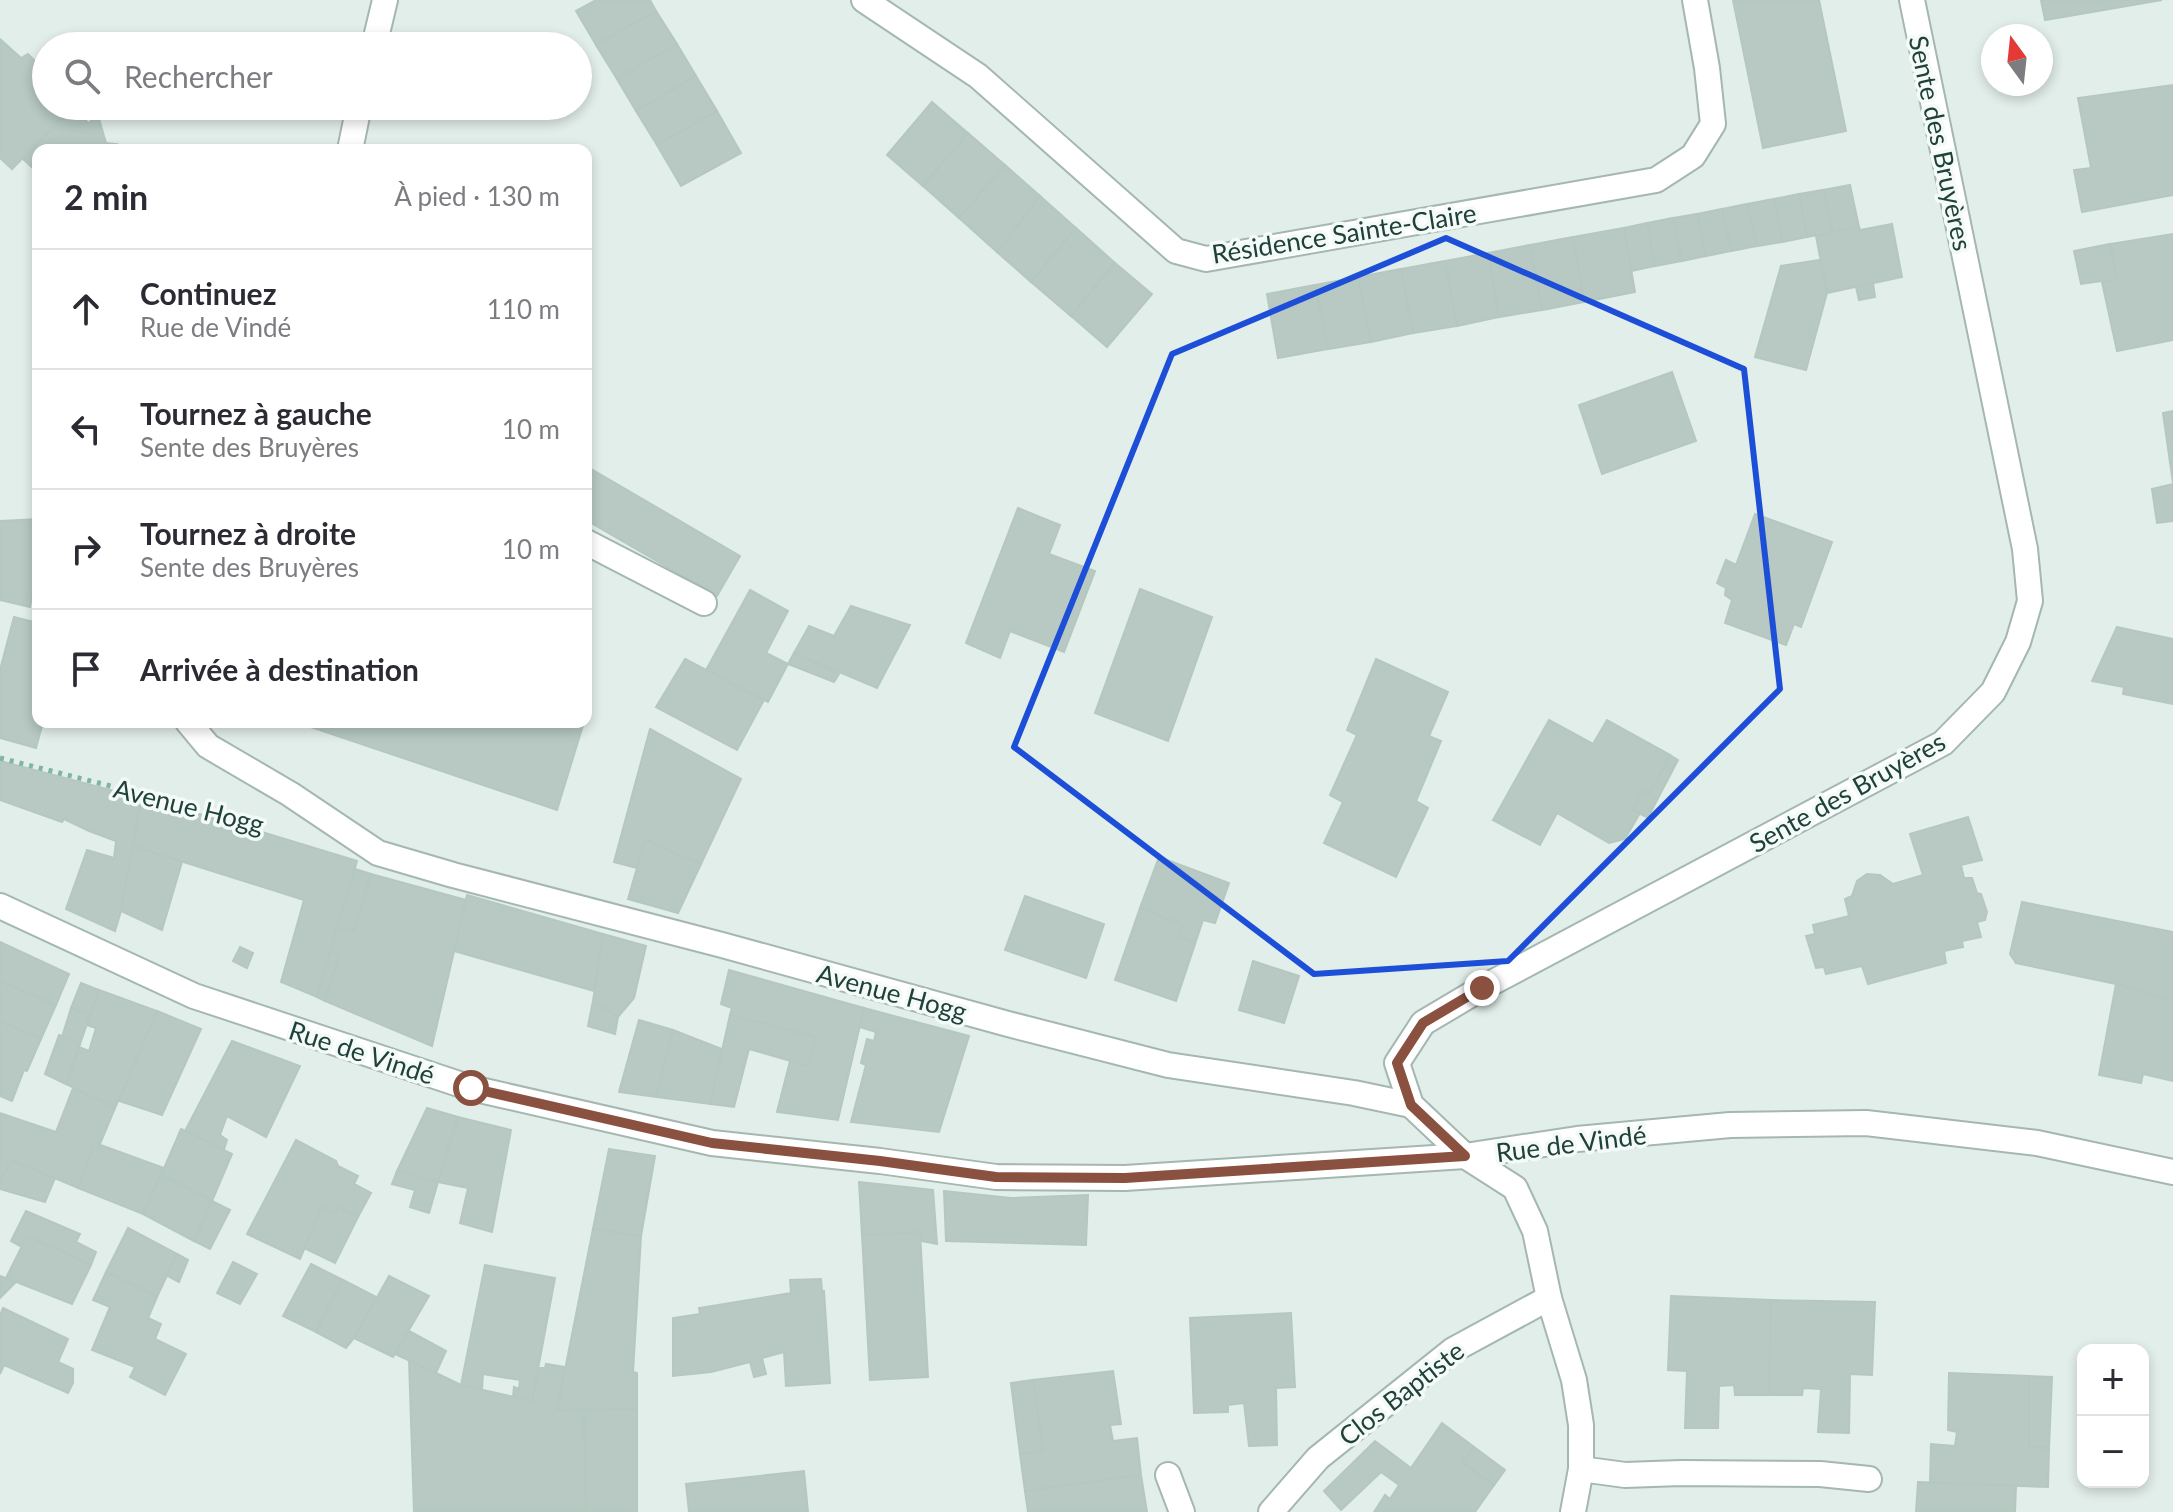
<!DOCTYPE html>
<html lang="fr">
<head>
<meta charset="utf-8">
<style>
	:root { --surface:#fff; --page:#f2f2f3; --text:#2b2b33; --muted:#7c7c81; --line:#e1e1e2 }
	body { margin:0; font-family:Lato,sans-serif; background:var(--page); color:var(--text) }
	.controls { position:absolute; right:24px; bottom:24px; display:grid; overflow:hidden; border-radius:16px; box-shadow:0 4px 12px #0003 }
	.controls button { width:72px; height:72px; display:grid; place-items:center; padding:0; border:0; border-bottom:2px solid var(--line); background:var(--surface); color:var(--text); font:40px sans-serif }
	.compass { position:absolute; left:1981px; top:24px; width:72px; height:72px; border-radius:50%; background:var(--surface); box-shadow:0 4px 12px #0003; rotate:345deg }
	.stop { position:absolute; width:24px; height:24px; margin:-18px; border:6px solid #8a5140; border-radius:50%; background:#fff }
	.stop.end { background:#8a5140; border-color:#fff; box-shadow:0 2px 8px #0008 }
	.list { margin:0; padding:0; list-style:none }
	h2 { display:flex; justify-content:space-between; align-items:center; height:104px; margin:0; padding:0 32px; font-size:34px }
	h2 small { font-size:26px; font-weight:400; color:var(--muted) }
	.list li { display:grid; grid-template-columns:52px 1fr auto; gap:24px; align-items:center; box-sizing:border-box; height:120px; padding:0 32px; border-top:2px solid var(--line) }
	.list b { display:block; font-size:30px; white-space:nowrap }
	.list p { margin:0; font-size:26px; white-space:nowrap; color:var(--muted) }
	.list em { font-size:26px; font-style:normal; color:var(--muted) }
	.icon { flex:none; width:44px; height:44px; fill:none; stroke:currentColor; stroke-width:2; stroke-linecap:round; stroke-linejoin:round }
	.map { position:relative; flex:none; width:2173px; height:1512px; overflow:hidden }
	.search { position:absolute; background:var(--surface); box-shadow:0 4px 12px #0003; left:32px; top:32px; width:560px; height:88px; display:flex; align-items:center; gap:20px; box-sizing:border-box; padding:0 28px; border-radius:44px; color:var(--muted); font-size:30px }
	.panel { position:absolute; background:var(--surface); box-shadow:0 4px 12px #0003; left:32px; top:144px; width:560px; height:584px; border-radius:16px }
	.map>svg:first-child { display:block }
</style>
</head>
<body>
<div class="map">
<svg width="2173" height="1512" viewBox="0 0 2173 1512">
	<rect width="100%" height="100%" fill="#e2eee9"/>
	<g fill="#b7c9c2" stroke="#b4c8c0" stroke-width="2">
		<path d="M596,0H650L656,11L596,45L576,11Z"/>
		<path d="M1733,0H1819L1846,131L1763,148Z"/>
		<path d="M2041,0H2162L2045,20Z"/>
		<path d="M656,11L677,44L617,79L596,45Z"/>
		<path d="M0,39L21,58L28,54L37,63L32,67L46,81V106L73,107L12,169L0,158Z"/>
		<path d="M677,44L696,76L636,111L617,79Z"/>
		<path d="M696,76L717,111L657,145L636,111Z"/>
		<path d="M2173,85V195L2082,212L2074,170L2091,168L2078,98Z"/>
		<path d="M932,102L968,133L923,186L887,155Z"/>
		<path d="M73,107L88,123L91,122L92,112H97L106,143L117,144L114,150H38V173L23,159Z"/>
		<path d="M717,111L741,153L681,186L657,145Z"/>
		<path d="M968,133L1005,165L959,218L923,186Z"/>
		<path d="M1005,165L1040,196L997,252L959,218Z"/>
		<path d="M1850,185L1859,227L1833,232L1823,190Z"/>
		<path d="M1823,190L1833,232L1807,237L1799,194Z"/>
		<path d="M1799,194L1807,237L1782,242L1774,199Z"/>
		<path d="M1040,196L1076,228L1031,282L997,252Z"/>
		<path d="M1774,199L1782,242L1757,246L1747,204Z"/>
		<path d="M1747,204L1757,246L1731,251L1722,209Z"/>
		<path d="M1722,209L1731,251L1706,256L1697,214Z"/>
		<path d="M1697,214L1706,256L1682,261L1673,218Z"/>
		<path d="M1673,218L1682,261L1655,266L1647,223Z"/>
		<path d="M1647,223L1655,266L1631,271L1624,228Z"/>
		<path d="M1892,224L1902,277L1827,293L1816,236L1859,227L1860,230Z"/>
		<path d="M1076,228L1115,263L1071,316L1031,282Z"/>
		<path d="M1624,228L1635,292L1584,302L1573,237Z"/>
		<path d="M2173,234V340L2117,351L2102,282L2117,279L2110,244Z"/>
		<path d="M1573,237L1584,302L1542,310L1530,245Z"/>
		<path d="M2110,244L2117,279L2081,284L2074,251Z"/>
		<path d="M1530,245L1542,310L1499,317L1488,253Z"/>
		<path d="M1488,253L1499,317L1457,326L1445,261Z"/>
		<path d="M1820,260L1827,293L1806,370L1755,357L1781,266Z"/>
		<path d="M1445,261L1457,326L1413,333L1401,269Z"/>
		<path d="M1115,263L1152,294L1107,347L1071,316Z"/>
		<path d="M1401,269L1413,333L1371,342L1358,277Z"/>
		<path d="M1358,277L1371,342L1328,349L1315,285Z"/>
		<path d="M1873,283L1875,297L1859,300L1856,287Z"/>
		<path d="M1315,285L1328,349L1278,358L1267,294Z"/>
		<path d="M1672,372L1696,441L1602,474L1579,405Z"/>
		<path d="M2173,411V483L2163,413Z"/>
		<path d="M586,466L740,556L717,596L586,520Z"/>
		<path d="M2173,484V521L2157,523L2152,489Z"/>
		<path d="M1018,508L1060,525L1049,554L1095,571L1064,652L1010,631L1000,658L966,643Z"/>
		<path d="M1755,514L1832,542L1801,627L1794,624L1786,645L1725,623L1732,600L1725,595L1726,588L1717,583L1726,560L1736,565Z"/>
		<path d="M38,519V566L30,607L0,600V521Z"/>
		<path d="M1140,589L1212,617L1168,741L1095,713Z"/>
		<path d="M750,590L788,611L766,653L788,664L768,702L706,670Z"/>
		<path d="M851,606L910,625L877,688L794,653L809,626L834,636Z"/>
		<path d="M14,617L38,623V722H43L36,748L0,738V670Z"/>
		<path d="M2117,627L2173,639V704L2123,694L2124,687L2092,681Z"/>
		<path d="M794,653L839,674L834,682L788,664Z"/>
		<path d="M685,659L764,700L737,750L656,707Z"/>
		<path d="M1376,659L1448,692L1429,736L1441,741L1416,801L1428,808L1396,877L1324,843L1343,802L1330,795L1357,735L1347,730Z"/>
		<path d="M1549,720L1593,744L1607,720L1670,755L1649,795L1642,791L1633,810L1640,813L1625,839L1609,843L1557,813L1540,845L1493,820Z"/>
		<path d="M296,722H584L557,810Z"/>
		<path d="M650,729L741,779L701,864L645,840L637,868L614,862Z"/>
		<path d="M1670,755L1678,760L1657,800L1649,795Z"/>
		<path d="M0,761L141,798L121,911L115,931L66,909L87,850L114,858L116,841L89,831L64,819L62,822L0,800Z"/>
		<path d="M1642,791L1657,800L1648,818L1633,810Z"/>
		<path d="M141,798L239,825L357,861L317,997L281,982L304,900L133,846Z"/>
		<path d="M1968,817L1982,860L1961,865L1964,878H1972L1977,893L1981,894L1987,912L1985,920L1977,922L1981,937L1962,941L1963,947L1944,951L1946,963L1868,984L1862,966L1826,974L1824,967L1816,968L1806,936L1815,934L1813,925L1849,916L1845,899L1852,896L1857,881L1867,874L1880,875L1893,884L1923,875L1910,834Z"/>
		<path d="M645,840L701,864L678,913L628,899Z"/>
		<path d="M133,846L182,862L162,930L121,911Z"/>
		<path d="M1159,857L1229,883L1215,923L1203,920L1195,944L1179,937L1182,924L1140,908Z"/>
		<path d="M355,869L371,874L354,931L337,927Z"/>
		<path d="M371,874L466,900L432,1046L325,1001L339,955L330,953L337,927L354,931Z"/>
		<path d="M467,895L603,934L594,991L454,951Z"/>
		<path d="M1025,896L1104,924L1086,978L1005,950Z"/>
		<path d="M2022,902L2173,932V1001L2116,984L2016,963L2010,954Z"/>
		<path d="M1140,908L1182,924L1179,937L1195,944L1176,1001L1115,980Z"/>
		<path d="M603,934L646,946L634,998L618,1017L593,1001Z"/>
		<path d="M0,942L69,974L56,1005L0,981Z"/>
		<path d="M240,947L253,953L247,968L233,961Z"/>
		<path d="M330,953L339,955L325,1001L317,997Z"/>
		<path d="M1253,961L1299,976L1284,1023L1239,1010Z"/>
		<path d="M729,970L864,1008L838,1120L777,1112L790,1061L808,1066L816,1037L730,1015L732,1008L721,1004Z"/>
		<path d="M0,981L56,1005L41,1039L0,1021Z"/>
		<path d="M81,983L99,990L90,1015L71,1008Z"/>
		<path d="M2116,984L2173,1001V1081L2143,1074L2141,1083L2099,1075Z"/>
		<path d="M99,990L157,1011L115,1108L66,1084L79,1047L89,1051L96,1028L87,1025Z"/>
		<path d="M593,1001L618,1017L615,1034L588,1026Z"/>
		<path d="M71,1008L90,1015L80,1044L62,1037Z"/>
		<path d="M864,1008L969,1036L939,1132L851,1122L866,1065L861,1063L867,1039L874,1041L876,1032L860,1027Z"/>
		<path d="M157,1011L201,1029L162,1115L119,1101Z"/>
		<path d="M730,1015L816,1037L808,1066L749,1049L734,1107L710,1104Z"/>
		<path d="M639,1020L673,1030L656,1097L619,1092Z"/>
		<path d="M0,1021L41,1039L27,1071L24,1070L12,1101L0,1096Z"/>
		<path d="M673,1030L722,1049L710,1104L656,1097Z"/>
		<path d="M59,1035L80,1044L66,1084L45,1074Z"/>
		<path d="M232,1041L300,1066L266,1137L227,1116L220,1135L227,1140L224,1149L185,1131Z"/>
		<path d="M73,1088L115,1108L100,1144L95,1143L78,1188L12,1160L0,1182V1113L56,1132Z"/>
		<path d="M427,1108L458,1117L438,1182L397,1171Z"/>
		<path d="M458,1117L511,1130L492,1232L460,1223L468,1188L438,1182Z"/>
		<path d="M181,1129L232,1154L212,1201L161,1175Z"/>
		<path d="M296,1140L336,1161L338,1166L358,1176L354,1184L371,1193L358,1217L338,1206L335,1213L322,1207L300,1259L247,1234Z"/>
		<path d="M95,1143L164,1168L143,1214L78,1188Z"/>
		<path d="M609,1149L655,1156L641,1236L593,1229Z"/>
		<path d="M12,1160L55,1178L45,1202L0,1189V1182Z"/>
		<path d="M397,1171L438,1182L429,1213L410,1207L415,1190L392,1184Z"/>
		<path d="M161,1175L212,1201L194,1241L143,1214Z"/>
		<path d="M859,1182L933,1190L937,1244L921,1241L920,1232L862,1235Z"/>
		<path d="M944,1191L1011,1198L1088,1195L1086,1245L946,1241Z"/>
		<path d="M212,1201L230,1210L210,1249L194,1241Z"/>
		<path d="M338,1206L358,1217L335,1263L304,1248L322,1207L335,1213Z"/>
		<path d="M26,1211L80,1234L76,1242L96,1252L91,1265L27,1236L22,1247L11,1241Z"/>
		<path d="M128,1228L177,1254L157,1297L106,1272Z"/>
		<path d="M593,1229L641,1236L633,1372L637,1373V1409L557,1410Z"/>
		<path d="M920,1232L928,1377L870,1380L862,1235Z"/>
		<path d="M27,1236L91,1265L72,1304L6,1278Z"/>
		<path d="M177,1254L188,1260L179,1282L166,1275Z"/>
		<path d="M233,1262L257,1274L240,1304L217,1293Z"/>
		<path d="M311,1264L343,1280L316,1332L283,1316Z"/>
		<path d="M485,1265L555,1278L532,1401L513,1397L514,1387L519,1389L520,1380L483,1374L482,1389L461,1385Z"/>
		<path d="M106,1272L157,1297L148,1318L161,1324L155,1339L186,1354L165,1395L130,1377L135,1367L92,1350L110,1307L93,1300Z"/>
		<path d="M0,1276L16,1282L0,1298Z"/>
		<path d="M389,1276L429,1296L393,1357L354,1338Z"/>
		<path d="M821,1279L822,1291H824L830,1383L786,1386L784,1352L762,1358L766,1374L754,1377L750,1362L711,1372L673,1376V1318L700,1314L699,1308L791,1293L790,1280Z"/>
		<path d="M343,1280L376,1297L354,1338L346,1348L316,1332Z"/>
		<path d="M1671,1296L1771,1300L1769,1395H1735L1734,1385L1719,1386L1718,1428H1685L1687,1371L1668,1370Z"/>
		<path d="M1771,1300L1875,1302L1872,1375L1850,1374L1849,1433L1818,1432L1821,1389L1803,1388L1802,1395H1769Z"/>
		<path d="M3,1308L68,1339L58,1362L73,1369V1383L68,1393L4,1365L0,1374V1315Z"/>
		<path d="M1291,1313L1295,1387L1276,1388L1277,1445L1249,1446L1244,1403L1228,1405V1412L1194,1413L1190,1318Z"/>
		<path d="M409,1331L446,1351L436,1373L395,1354Z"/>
		<path d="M409,1360L461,1385L532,1401L539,1368H545L546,1364L565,1367L557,1410H584L586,1512H414Z"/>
		<path d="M1113,1371L1121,1424L1110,1425L1113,1441L1137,1438L1141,1475L1025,1491L1020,1454L1043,1451L1033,1380Z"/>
		<path d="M1949,1373L2029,1376V1447L2049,1448L2048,1487L1930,1483L1931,1444L1955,1446L1957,1432L1948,1430Z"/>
		<path d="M2029,1376L2052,1377L2049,1448L2029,1447Z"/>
		<path d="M1033,1380L1043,1451L1020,1454L1011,1383Z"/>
		<path d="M637,1409V1512H586L584,1410Z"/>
		<path d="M1442,1423L1474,1447L1463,1463L1494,1485L1475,1512H1374L1385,1495L1390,1499L1399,1485L1381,1472L1341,1510L1324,1491L1375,1441L1411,1468Z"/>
		<path d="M1474,1447L1505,1470L1494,1485L1463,1463Z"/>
		<path d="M804,1471L808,1512H689L686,1484Z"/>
		<path d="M1141,1475L1147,1512H1028L1025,1491Z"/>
		<path d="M1918,1482L2016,1486L2015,1512H1916Z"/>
	</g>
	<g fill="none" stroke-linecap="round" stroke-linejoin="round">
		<defs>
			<g id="street">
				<path d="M864,0L978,76L1176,251L1206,259L1656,180L1693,156L1713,124L1707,68L1695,0"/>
				<path d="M374,46L385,0"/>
				<path d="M350,150L359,106"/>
				<path d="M586,542L704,603"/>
				<path d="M188,722L208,746L290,794L378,853L453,875L722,945L1008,1024L1168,1065L1354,1093L1411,1105"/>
				<path d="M0,906L194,996L471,1088L712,1143L880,1161L996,1177L1125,1178L1465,1156L1577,1139L1730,1125L1866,1123L2037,1143L2173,1172"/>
				<path d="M1581,1469L1625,1475L1681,1473L1820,1474L1869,1479"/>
				<path d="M1168,1475L1182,1512"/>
				<path d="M1271,1512L1318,1458L1453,1350L1549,1298"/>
				<path d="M1573,1512L1581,1469V1425L1574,1380L1549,1298L1535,1231L1515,1188L1465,1156L1411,1105L1397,1063L1423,1023L1482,988L1943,743L1993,692L2018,642L2030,601L2025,549L1912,0"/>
			</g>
		</defs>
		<use href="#street" stroke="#a4b7b1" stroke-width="28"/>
		<path stroke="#80b4a5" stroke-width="5" stroke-dasharray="4 6" stroke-linecap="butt" d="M0,758L241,819"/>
		<use href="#street" stroke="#fff" stroke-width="24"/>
	</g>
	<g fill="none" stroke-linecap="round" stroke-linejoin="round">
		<path stroke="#8a5140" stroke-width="10" d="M471,1088L712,1143L880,1161L996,1177L1125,1178L1465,1156L1411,1105L1397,1063L1423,1023L1482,988"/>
	</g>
	<path fill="none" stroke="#1d4ed8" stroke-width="6" stroke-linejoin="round" d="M1446,238L1744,369L1780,689L1508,961L1314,974L1014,747L1172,354Z"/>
	<g text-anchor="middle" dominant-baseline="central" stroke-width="7" stroke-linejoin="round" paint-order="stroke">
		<g font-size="26" fill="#204139" stroke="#f3faf7">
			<text transform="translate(1941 143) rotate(78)">Sente des Bruyères</text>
			<text transform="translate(1344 233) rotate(-9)">Résidence Sainte-Claire</text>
			<text transform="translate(1847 792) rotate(-29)">Sente des Bruyères</text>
			<text transform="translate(189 806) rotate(14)">Avenue Hogg</text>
			<text transform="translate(892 992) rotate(15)">Avenue Hogg</text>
			<text transform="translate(362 1052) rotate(18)">Rue de Vindé</text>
			<text transform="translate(1571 1143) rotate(-7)">Rue de Vindé</text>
			<text transform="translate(1401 1393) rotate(-38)">Clos Baptiste</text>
		</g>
	</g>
</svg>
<div class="controls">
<button>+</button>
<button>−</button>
</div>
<svg class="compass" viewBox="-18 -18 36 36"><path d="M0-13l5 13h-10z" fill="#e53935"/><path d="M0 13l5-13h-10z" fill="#7c7c81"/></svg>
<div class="stop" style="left:471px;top:1088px"></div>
<div class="stop end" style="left:1482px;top:988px"></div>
<div class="search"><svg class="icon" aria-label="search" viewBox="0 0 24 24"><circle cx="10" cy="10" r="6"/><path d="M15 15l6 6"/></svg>Rechercher</div>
<section class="panel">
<h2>2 min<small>À pied · 130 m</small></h2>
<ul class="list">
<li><svg class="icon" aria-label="ahead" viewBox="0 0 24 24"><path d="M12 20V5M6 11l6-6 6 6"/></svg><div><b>Continuez</b><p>Rue de Vindé</p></div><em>110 m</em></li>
<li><svg class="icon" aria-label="left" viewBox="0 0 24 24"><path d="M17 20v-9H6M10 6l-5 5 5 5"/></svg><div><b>Tournez à gauche</b><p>Sente des Bruyères</p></div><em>10 m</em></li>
<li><svg class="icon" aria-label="right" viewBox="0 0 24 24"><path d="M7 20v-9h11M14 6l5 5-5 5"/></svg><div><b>Tournez à droite</b><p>Sente des Bruyères</p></div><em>10 m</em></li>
<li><svg class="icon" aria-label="arrive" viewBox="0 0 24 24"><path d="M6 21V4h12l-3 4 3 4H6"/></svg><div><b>Arrivée à destination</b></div></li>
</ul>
</section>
</div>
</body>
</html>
